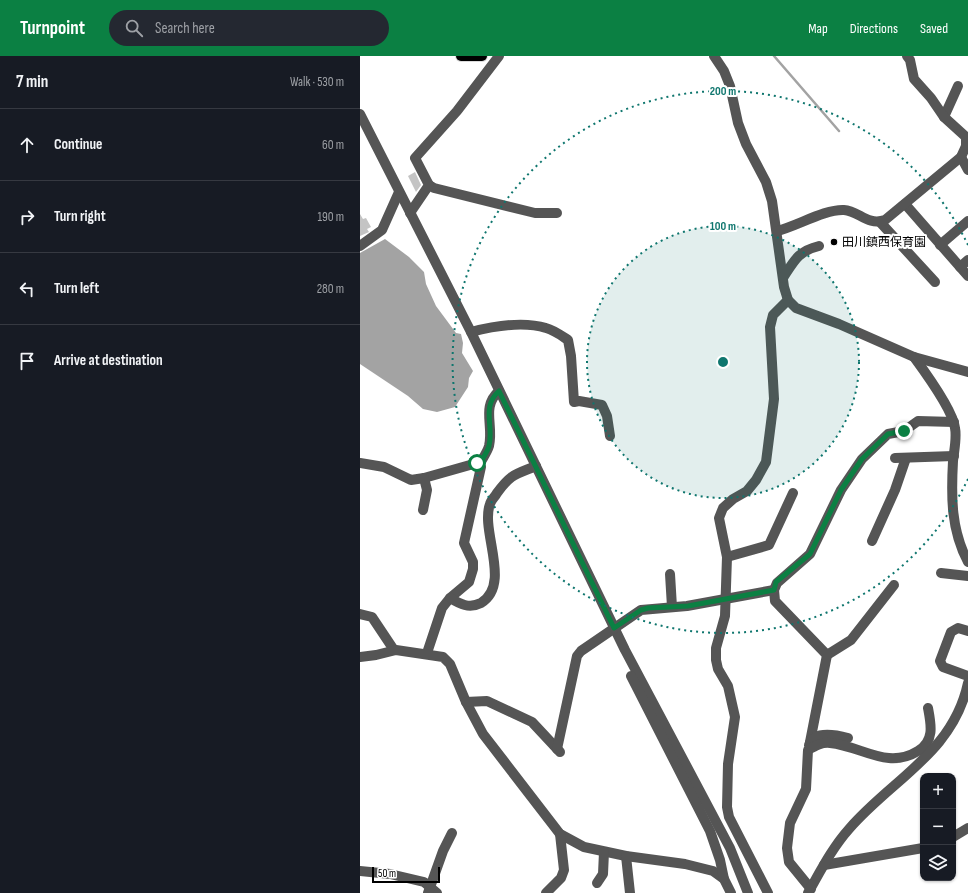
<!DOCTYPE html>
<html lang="en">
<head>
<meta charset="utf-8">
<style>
	:root { --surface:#171b24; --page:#242831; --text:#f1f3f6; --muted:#9ea1a6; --line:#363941; --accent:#0b8043 }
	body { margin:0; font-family:"Sofia Sans Condensed","Noto Sans JP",sans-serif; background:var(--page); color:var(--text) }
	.controls { position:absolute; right:12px; bottom:12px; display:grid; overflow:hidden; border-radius:8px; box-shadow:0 1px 3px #0004 }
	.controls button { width:36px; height:36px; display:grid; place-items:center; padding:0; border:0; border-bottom:1px solid var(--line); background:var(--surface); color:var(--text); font:20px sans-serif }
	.scale { position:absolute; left:12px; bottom:10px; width:68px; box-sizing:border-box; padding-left:4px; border:2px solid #000; border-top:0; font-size:11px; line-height:14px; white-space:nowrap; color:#000; -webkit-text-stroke:3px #fff; paint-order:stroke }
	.stop { position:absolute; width:12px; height:12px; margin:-9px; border:3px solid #0b8043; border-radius:50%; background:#fff }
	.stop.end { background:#0b8043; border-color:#fff; box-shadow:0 1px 4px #0008 }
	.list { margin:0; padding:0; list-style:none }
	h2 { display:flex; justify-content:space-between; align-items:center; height:52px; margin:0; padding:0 16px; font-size:17px }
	h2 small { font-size:13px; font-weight:400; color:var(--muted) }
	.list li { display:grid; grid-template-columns:26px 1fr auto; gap:12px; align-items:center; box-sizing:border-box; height:72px; padding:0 16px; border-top:1px solid var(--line) }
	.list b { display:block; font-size:15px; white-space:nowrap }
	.list em { font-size:13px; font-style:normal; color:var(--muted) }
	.icon { flex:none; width:22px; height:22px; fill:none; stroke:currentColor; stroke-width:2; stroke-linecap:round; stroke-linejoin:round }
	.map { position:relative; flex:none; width:608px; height:837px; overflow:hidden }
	header { display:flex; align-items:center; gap:24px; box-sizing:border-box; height:56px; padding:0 20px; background:var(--accent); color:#fff }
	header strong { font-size:19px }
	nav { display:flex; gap:22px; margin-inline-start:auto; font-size:14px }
	.search { width:280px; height:36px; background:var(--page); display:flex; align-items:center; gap:10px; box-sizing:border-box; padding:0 14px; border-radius:22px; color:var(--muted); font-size:15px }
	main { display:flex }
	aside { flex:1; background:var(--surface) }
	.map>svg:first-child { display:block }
</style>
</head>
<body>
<header>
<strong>Turnpoint</strong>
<div class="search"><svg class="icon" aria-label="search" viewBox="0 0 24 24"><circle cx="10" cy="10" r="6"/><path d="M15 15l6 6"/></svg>Search here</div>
<nav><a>Map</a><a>Directions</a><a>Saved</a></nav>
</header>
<main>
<aside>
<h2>7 min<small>Walk · 530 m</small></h2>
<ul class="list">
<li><svg class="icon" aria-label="ahead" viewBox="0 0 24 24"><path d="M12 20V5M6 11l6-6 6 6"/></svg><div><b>Continue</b></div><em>60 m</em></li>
<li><svg class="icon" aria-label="right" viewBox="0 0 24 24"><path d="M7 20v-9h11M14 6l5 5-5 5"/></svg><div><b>Turn right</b></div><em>190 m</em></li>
<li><svg class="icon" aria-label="left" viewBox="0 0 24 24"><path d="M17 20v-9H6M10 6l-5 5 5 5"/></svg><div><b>Turn left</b></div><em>280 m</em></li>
<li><svg class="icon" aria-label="arrive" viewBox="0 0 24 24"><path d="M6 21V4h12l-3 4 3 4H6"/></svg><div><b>Arrive at destination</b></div></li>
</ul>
</aside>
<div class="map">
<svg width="608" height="837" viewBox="0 0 608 837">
	<rect width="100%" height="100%" fill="#fff"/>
	<path fill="#a3a3a3" d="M25,183L49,201L64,216L66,228L76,250L96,277L101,278L103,287L102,297L113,315L109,322L108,331L95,351L77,356L63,353L48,340L0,308V197Z"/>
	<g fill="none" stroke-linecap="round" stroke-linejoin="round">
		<path stroke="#a3a3a3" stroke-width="2.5" d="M414,0L479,75"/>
	</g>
	<g fill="#c4c4c4">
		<path d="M55,116L61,129L56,136L48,120Z"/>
		<path d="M0,158L3,163L6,162L11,171L7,173L9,176L0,180Z"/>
	</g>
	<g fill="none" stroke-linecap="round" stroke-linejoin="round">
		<defs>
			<path id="major" d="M101,0H122"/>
		</defs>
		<use href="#major" stroke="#dbdbdb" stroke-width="12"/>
		<g stroke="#555" stroke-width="10">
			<path d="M354,0L364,15L370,30L378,67L386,88L406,126L412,145L424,231L428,244L436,252L479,268L554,301L608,316"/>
			<path d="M0,58L111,276L265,594L370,792L388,837"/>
			<path d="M584,61L598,30"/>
			<path d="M601,101L608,114"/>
			<path d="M69,129L74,132L175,157H197"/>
			<path d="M545,148L608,220"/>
			<path d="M50,157L69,129L55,102L97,55L139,0"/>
			<path d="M520,166L575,226"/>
			<path d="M417,175C437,170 465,153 484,154C499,155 507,170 525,164L601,101L606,90V81L584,61L571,42L554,23L550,4L547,0"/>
			<path d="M580,189L608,165"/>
			<path d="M0,190L22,174L39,136"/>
			<path d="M600,211L608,204"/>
			<path d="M423,222C434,205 438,195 459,190"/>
			<path d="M111,276C134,270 163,265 186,272C194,274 202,280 208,284L211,300L214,346L219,345L242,349L247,360L250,380"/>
			<path d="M554,301C565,316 593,354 595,372C597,382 594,395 593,405C591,441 591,474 608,506"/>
			<path d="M535,402L594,400"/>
			<path d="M0,407L24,411L51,424L64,422L117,407L121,411L104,487L113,506V513L109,526L90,542L82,552L67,597"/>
			<path d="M119,409C122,403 127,397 129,390C134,369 121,351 139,335"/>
			<path d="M63,454L67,434L64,422"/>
			<path d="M512,485L535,434L546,402"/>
			<path d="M367,501L409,489L433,437"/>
			<path d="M581,517L608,520"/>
			<path d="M310,518L312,551"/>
			<path d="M90,542C100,548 109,553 121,547C152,528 120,475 130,448C131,444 135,441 137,437C151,418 154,419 176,410"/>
			<path d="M0,558L12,561L34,594"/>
			<path d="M608,575L598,572L591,576L580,605L583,611L608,620"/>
			<path d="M467,599L491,584L534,529"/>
			<path d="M0,601L16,599L36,594L83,601L90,608L106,646L123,678L200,778L224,791L266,800L325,808L353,815L364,823L371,837"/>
			<path d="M271,620L350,775L360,804L364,823"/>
			<path d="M106,646L127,645L172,666L200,696"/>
			<path d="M450,686L467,599L415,545L414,534L417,527L450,498L481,434L502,403L528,378L544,375L558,365L594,366"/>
			<path d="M449,689C454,674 477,679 488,682"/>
			<path d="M197,693L217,600L221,595L281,554L327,550L414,534"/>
			<path d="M593,781L608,772"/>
			<path d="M266,800L270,837"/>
			<path d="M464,809L563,792"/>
			<path d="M0,815L30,818L64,826L77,837"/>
			<path d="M237,827L243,818L244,796"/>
			<path d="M451,833L429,806L427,792L430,767L446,733L448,694C455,690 462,686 470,687C502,690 527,714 558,695C575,685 571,668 568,652"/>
			<path d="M68,837L83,795L92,777"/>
			<path d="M186,837L201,822L204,814L200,778"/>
			<path d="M408,837L369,761L367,751L368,708L375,661L368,630L358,613L356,604V592L365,560L367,501L359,462L363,452L373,443L387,435L396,424L406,406L414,343L410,271L413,259L428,244"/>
			<path d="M448,837C460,816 472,792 489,773C532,723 593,697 608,627"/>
		</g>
		<use href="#major" stroke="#000" stroke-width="10"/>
	</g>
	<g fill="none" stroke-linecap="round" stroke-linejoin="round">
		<path stroke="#0b8043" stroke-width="5" d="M117,407L119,409C122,403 127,397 129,390C134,369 121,351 139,335L254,572L281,554L288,552L328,550L414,534L416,526L450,498L481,434L502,403L528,378L544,375"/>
	</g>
	<circle cx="363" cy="306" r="136" fill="#0f766e" fill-opacity=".12"/>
	<g fill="none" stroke="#0f766e" stroke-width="2" stroke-dasharray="2 4">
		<circle cx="363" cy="306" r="136"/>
		<path d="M608 423A271 271 0 1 1 608 189"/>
	</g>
	<circle fill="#000" stroke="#fff" stroke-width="1.5" cx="474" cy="186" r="4"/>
	<g text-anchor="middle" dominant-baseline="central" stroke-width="4" stroke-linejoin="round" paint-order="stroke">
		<g font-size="12" fill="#000" stroke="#fff" text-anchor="start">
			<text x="482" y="186">田川鎮西保育園</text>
		</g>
	</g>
	<circle cx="363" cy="306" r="6" fill="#0f766e" stroke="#fff" stroke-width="2"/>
	<g font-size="12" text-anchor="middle" font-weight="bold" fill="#0f766e" stroke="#fff" stroke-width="4" stroke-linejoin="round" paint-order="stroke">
		<text x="363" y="39">200 m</text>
		<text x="363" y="174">100 m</text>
	</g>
</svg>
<div class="controls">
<button>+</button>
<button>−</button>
<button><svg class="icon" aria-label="layers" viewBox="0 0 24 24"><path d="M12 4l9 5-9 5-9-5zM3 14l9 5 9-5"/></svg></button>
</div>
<div class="scale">50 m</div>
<div class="stop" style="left:117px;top:407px"></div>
<div class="stop end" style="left:544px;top:375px"></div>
</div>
</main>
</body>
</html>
